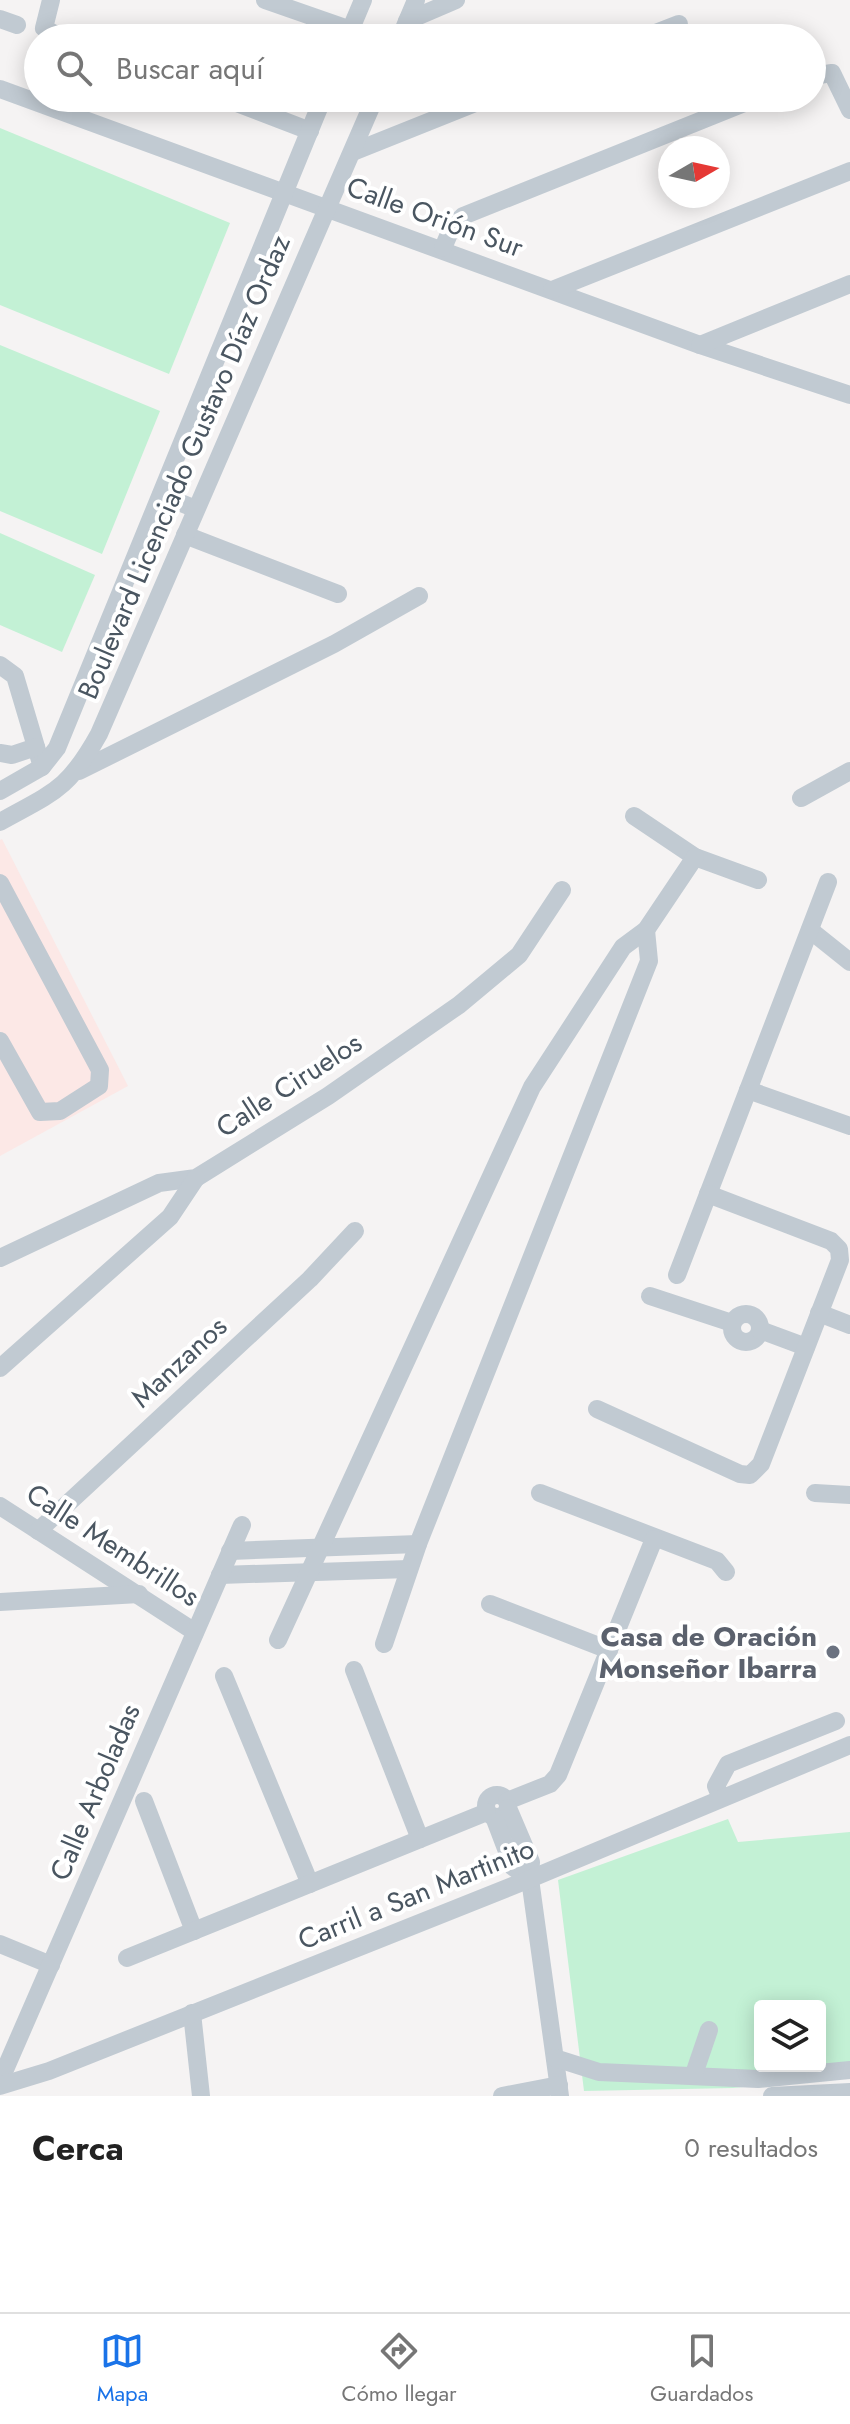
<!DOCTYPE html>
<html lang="es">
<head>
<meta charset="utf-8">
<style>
	:root { --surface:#fff; --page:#f6f6f6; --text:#222; --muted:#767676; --line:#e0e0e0; --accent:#1a73e8 }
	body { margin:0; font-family:Jost,sans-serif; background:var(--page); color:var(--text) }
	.controls { position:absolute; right:24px; bottom:24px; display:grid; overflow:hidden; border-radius:8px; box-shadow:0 4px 20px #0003 }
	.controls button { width:72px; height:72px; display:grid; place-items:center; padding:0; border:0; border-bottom:2px solid var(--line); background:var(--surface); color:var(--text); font:40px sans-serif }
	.compass { position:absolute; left:658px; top:136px; width:72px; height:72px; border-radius:50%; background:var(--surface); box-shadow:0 4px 20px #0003; rotate:81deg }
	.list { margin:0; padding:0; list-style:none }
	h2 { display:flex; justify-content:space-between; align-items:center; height:104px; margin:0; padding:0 32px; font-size:34px }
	h2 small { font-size:26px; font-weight:400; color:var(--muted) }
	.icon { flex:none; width:44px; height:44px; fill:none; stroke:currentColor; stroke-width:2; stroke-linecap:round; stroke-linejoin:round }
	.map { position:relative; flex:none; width:850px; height:2096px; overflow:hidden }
	.search { position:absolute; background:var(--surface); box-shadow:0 4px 20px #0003; left:24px; right:24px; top:24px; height:88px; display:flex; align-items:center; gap:20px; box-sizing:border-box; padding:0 28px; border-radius:44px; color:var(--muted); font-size:30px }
	.sheet { height:216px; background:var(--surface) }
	nav { display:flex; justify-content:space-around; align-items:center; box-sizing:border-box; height:112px; border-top:2px solid var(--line); background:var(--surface); font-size:22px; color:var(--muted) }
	nav a { display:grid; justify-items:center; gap:4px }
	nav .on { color:var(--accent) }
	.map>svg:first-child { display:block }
</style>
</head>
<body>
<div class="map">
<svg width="850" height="2096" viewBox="0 0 850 2096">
	<rect width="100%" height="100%" fill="#f5f3f3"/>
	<path fill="#fce8e6" d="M2,839L128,1086L0,1156V840Z"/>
	<g fill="#c3f1d5" fill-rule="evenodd">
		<path d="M0,128L230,223L169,374L0,305Z"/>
		<path d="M0,345L160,411L102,554L0,511Z"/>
		<path d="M0,533L95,575L62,652L0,625Z"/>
		<path d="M728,1819L738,1842L850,1832V2077L733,2088L584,2091L558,1880ZM760,2006H820V2066H760Z"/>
	</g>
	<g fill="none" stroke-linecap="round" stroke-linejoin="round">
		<g stroke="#c1cad2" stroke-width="18">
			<path d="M51,0L44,28L62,38"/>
			<path d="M265,0L351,30"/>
			<path d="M0,19L17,25"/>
			<path d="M407,21L456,0"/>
			<path d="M347,38L363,0"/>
			<path d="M400,38L416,0"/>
			<path d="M643,38L679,24"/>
			<path d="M812,76L832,73L850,110"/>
			<path d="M0,89L700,345L850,395"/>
			<path d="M224,98L310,131"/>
			<path d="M353,152L488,98"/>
			<path d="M443,248L452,227L463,216L757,98"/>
			<path d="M552,290L850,171"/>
			<path d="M700,345L850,284"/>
			<path d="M161,495L196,509"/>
			<path d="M185,535L338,594"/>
			<path d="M0,665L15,676L42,767"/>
			<path d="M0,753L12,755L36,747"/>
			<path d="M79,771L334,644L419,596"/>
			<path d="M0,791L42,767L57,748L323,98"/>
			<path d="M801,798L850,771"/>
			<path d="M634,816L695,857L758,880"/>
			<path d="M0,822C54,792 68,790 99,734L375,98"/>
			<path d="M0,883L100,1070L99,1086L60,1111L40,1112L0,1041"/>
			<path d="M810,930L850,962"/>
			<path d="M748,1090L850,1126"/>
			<path d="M0,1258L159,1183L196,1178L328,1096L459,1005L519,955L562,890"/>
			<path d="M677,1275L828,882"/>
			<path d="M650,1296L732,1323"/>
			<path d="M819,1313L850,1325"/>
			<circle cx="746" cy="1328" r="14"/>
			<path d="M760,1330L806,1347"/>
			<path d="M0,1368L170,1217L196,1178"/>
			<path d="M597,1409L740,1474L750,1475L761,1464L840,1260L839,1249L831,1241L708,1194"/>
			<path d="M540,1493L717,1561L726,1572"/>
			<path d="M815,1493L850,1495"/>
			<path d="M0,1506L195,1632"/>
			<path d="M38,1531L310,1279L355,1231"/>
			<path d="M230,1551L418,1544"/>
			<path d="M220,1575L409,1569"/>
			<path d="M0,1602L139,1594"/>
			<path d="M490,1604L609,1650"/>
			<path d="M278,1640L532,1087L623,947L646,930L695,857"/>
			<path d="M384,1644L418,1544L649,961L646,930"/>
			<path d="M354,1670L420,1839"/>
			<path d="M224,1676L310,1884"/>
			<circle cx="497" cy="1806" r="11"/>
			<path d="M721,1798L716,1786L728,1764L836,1721"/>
			<path d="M144,1801L194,1931"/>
			<path d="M507,1801L550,1784L558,1775L654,1539"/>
			<path d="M508,1808L531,1862L530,1879L560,2096"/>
			<path d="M494,1817L513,1867L530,1879"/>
			<path d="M0,1944L51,1965"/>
			<path d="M127,1958L487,1812"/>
			<path d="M192,2013L201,2096"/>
			<path d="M555,2058L599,2072L758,2079L850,2070"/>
			<path d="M694,2074L709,2030"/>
			<path d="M0,2081L242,1525"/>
			<path d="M0,2086L49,2071L530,1879L850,1745"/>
			<path d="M502,2096L559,2085"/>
			<path d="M772,2096L850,2092"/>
		</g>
	</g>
	<circle fill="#6b7280" stroke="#fff" stroke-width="3" cx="833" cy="1652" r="8"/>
	<g text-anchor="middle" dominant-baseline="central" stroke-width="8" stroke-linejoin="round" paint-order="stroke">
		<g font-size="28" fill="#4a5661" stroke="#fff">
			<text transform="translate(435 217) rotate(20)">Calle Orión Sur</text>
			<text transform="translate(184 467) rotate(-67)">Boulevard Licenciado Gustavo Díaz Ordaz</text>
			<text transform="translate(289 1085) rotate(-33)">Calle Ciruelos</text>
			<text transform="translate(179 1362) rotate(-43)">Manzanos</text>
			<text transform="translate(113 1545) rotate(33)">Calle Membrillos</text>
			<text transform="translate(95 1792) rotate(-67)">Calle Arboladas</text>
			<text transform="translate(416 1894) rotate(-22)">Carril a San Martinito</text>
		</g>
		<g font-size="28" font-weight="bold" fill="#5b616d" stroke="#fff" text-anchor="end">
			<text x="817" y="1636">Casa de Oración<tspan x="817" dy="32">Monseñor Ibarra</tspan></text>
		</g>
	</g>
</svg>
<div class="controls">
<button><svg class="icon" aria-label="layers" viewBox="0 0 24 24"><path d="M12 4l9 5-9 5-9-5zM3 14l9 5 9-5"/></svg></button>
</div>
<svg class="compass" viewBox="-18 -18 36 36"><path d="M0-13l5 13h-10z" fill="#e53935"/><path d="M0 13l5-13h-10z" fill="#767676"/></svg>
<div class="search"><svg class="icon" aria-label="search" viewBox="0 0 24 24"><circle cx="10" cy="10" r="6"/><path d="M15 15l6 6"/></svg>Buscar aquí</div>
</div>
<section class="sheet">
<h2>Cerca<small>0 resultados</small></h2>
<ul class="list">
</ul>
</section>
<nav>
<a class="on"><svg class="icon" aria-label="map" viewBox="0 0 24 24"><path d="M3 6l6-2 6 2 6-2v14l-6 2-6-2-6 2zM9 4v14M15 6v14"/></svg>Mapa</a>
<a><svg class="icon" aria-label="directions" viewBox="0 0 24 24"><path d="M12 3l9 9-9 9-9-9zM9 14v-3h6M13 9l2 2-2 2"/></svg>Cómo llegar</a>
<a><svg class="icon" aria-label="saved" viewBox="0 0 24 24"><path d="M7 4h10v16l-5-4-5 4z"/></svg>Guardados</a>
</nav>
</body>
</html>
